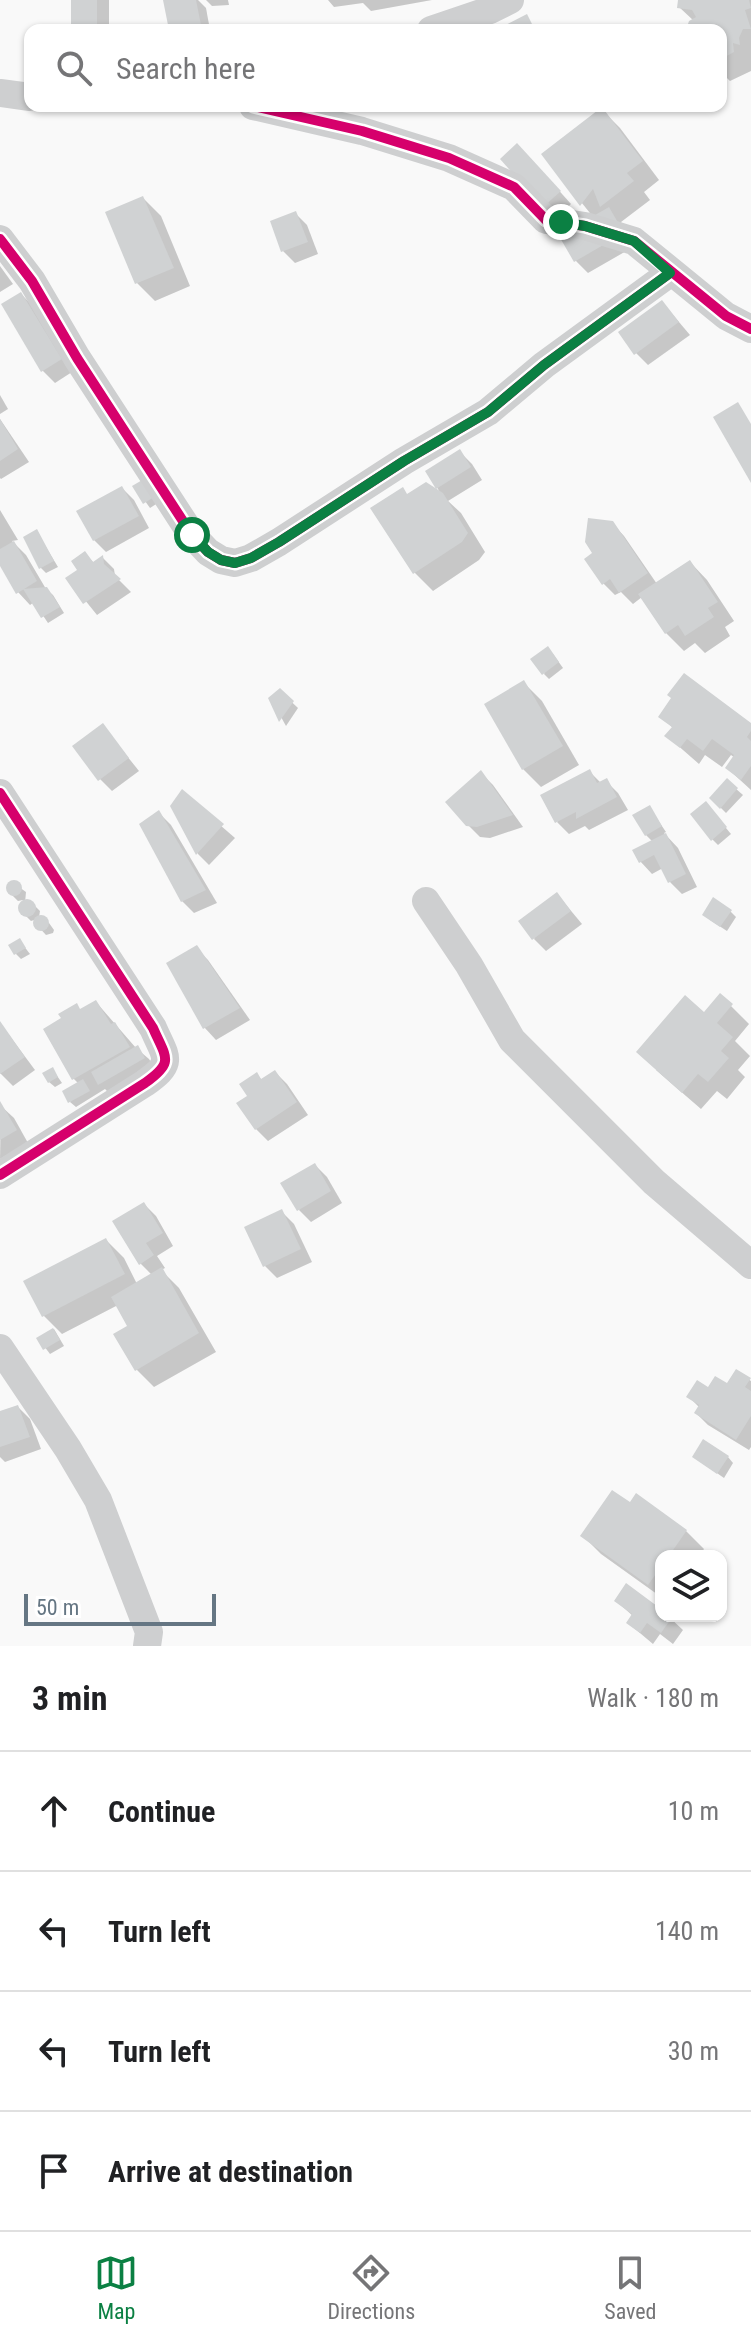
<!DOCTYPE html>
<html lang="en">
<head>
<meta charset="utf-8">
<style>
	:root { --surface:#fff; --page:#f6f6f6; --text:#202124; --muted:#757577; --line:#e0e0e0; --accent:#0b8043 }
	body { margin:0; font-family:"Roboto Condensed",sans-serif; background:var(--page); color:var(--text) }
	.controls { position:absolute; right:24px; bottom:24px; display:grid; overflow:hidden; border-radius:16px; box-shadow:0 2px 6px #0004 }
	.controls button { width:72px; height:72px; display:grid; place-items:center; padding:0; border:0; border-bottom:2px solid var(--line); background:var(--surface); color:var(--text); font:40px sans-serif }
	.scale { position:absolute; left:24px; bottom:20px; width:192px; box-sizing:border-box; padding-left:8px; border:4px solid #657683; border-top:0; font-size:22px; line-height:28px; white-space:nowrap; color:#657683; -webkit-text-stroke:6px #fff; paint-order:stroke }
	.stop { position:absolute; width:24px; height:24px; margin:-18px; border:6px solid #0b8043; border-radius:50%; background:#fff }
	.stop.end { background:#0b8043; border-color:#fff; box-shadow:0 2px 8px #0008 }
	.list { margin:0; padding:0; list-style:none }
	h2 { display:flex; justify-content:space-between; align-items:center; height:104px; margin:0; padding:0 32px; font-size:34px }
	h2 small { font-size:26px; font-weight:400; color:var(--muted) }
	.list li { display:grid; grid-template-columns:52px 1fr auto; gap:24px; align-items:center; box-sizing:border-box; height:120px; padding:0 32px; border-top:2px solid var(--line) }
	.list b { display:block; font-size:30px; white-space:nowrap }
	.list em { font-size:26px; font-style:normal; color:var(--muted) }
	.icon { flex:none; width:44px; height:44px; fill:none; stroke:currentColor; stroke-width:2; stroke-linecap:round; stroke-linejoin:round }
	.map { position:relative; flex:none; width:751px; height:1646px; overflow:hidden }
	.search { position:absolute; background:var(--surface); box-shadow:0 2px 6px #0004; left:24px; right:24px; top:24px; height:88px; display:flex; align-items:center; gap:20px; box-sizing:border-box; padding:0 28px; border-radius:16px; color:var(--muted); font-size:30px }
	.sheet { height:584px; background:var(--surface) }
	nav { display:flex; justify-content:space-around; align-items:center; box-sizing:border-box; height:112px; border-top:2px solid var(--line); background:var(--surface); font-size:22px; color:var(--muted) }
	nav a { display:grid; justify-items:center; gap:4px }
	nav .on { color:var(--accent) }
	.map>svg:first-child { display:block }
</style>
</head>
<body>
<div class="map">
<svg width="751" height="1646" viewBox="0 0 751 1646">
	<rect width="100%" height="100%" fill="#f9f9f9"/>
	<g fill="#0003">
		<path d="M73,0H109V30H76L73,28Z"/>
		<path d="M173,0H198L206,8L210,30H171L165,2Z"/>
		<path d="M206,0H228L229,5L212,6Z"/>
		<path d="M328,0H432L371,11L363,3L334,7Z"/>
		<path d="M680,0H751V71L730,81L721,72V30H688L694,21L679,7Z"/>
		<path d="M602,110L620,128L659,180L644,192L650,200L621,222L635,246L588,273L576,261L561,237L594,218L543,155Z"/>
		<path d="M529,157L571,204L556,218L544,206Z"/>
		<path d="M143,198L161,216L190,286L155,301L137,283Z"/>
		<path d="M295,213L307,225L318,254L295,263L283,251Z"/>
		<path d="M0,266L13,284L0,292Z"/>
		<path d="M21,294L33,306L72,372L55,383L42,370Z"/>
		<path d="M662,302L690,335L648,365L636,353Z"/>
		<path d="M0,395L8,409L0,414Z"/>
		<path d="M0,419L29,462L1,479L0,478Z"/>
		<path d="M460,452L472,464L482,480L448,501L461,513L485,552L479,560L433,591L415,573L373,509L441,494L427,471Z"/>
		<path d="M135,487L161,501L150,508Z"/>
		<path d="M122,488L134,500L149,528L106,552L94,540Z"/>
		<path d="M0,510L18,540L12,541L26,555L46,589L53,595L64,613L48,623L34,602L30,605L18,592L0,562Z"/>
		<path d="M612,523L624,536L657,584L690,562L707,580L734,621L725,627L730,636L705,653L695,643L684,651L666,633L642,597L633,604L621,592L615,595L603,583L595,553Z"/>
		<path d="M37,532L58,567L46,573L40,567Z"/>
		<path d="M85,554L94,563L103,558L114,569L115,576L131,592L97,615L68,579L80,571Z"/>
		<path d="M553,654L563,668L549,679L544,674Z"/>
		<path d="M524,683L542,701L579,765L541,787L523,769Z"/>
		<path d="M280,691L298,708L286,726L271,699Z"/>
		<path d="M661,716L751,725V790L727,768L735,758L731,755L722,767L705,755L699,764L667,736L673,728Z"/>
		<path d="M103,726L139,771L112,791L100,779Z"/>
		<path d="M589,771L601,783L606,781L618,793L628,810L589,830L585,826L569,834L557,822Z"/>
		<path d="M481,773L493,785L523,827L490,838L480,837L467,824Z"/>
		<path d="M727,781L743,795L726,813L711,798Z"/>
		<path d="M182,792L235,838L209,865L198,854L172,806Z"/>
		<path d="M649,807L666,832L664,833L678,848L697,887L682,894L670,882L663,868L652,874L640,861L653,842L646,835Z"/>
		<path d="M711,810L731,834L718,845L712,839Z"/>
		<path d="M159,813L171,825L217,903L194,913L182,901Z"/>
		<path d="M12,882L26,892L25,903L30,901L40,911L39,917L49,923L54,930L53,933L46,935L35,923L37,919L31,921L25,915L20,907L23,900L18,901L9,892Z"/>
		<path d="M557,894L582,924L546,951L534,939Z"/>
		<path d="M730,911L736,917L727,931L710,920Z"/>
		<path d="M20,941L30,954L21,959L16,954Z"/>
		<path d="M196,948L208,960L250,1020L216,1040L204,1027Z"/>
		<path d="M96,1002L136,1048L149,1059L156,1070L112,1096L105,1089L76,1107L70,1102L79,1084L73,1078Z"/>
		<path d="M731,1006L749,1024L735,1041L750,1056L738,1070L745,1077L727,1099L717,1091L701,1109L656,1070L704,1014Z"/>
		<path d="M0,1023L35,1070L13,1086L0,1073Z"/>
		<path d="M53,1070L62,1083L55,1087L49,1082Z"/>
		<path d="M275,1072L287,1084L308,1115L268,1141L256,1129L250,1096L257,1075L262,1080Z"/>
		<path d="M1,1106L14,1118L28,1143L0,1159Z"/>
		<path d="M315,1165L327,1177L342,1203L311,1222L299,1210Z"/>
		<path d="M144,1204L156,1216L173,1246L157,1256L165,1268L161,1270L179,1288L216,1352L154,1387L136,1369L130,1326L118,1305L62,1334L44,1316L26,1282L106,1240L124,1258L137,1284L152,1275L141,1264Z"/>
		<path d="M282,1212L294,1224L312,1262L277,1278L265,1266Z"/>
		<path d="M54,1329L64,1346L50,1354L38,1338Z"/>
		<path d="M736,1371L751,1381V1447L749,1450L708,1425L696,1413L699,1407L689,1397L728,1386Z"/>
		<path d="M18,1407L30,1419L41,1449L5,1462L0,1457V1413Z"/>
		<path d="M694,1457H728L733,1463L724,1478Z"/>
		<path d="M630,1505L686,1531L704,1549L699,1556H661V1597L601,1554L583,1536Z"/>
		<path d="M616,1601L661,1611V1616H668L683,1630L673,1644L660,1634L653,1644L628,1623L633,1616Z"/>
	</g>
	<g fill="#d0d2d3">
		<path d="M71,0H97V29L71,28Z"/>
		<path d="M163,0H196L201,25L169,30Z"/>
		<path d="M678,0H749L751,8L745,10L751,29H743L739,38L740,45L733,43L734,52L721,59V30H686L689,21L696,17L692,10L677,8Z"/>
		<path d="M527,14L535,30H496Z"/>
		<path d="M602,107L643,161L627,173L634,181L600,207L593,189L580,206L541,154Z"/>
		<path d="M517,143L561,191L543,207L500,159Z"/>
		<path d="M143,196L174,268L135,284L105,212Z"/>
		<path d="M609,207L624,233L574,262L559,236Z"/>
		<path d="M296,211L308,242L281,252L270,221Z"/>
		<path d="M21,292L62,359L41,372L1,304Z"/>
		<path d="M662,300L679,322L634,355L618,332Z"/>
		<path d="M738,402L751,424V483L713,417Z"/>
		<path d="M0,419L18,449L0,461Z"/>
		<path d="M460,449L471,467L436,489L425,471Z"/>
		<path d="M144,479L157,495L143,504L132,486Z"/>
		<path d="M426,482L443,493L468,533L462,542L413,574L370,508L403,487L407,494Z"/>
		<path d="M122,486L139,516L93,541L76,511Z"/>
		<path d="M588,518L613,521L648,573L619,593L610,579L602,585L584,559L592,553L585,542Z"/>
		<path d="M37,529L54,561L39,569L23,537Z"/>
		<path d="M14,541L37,581L16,594L0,566V549Z"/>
		<path d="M85,551L93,562L103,555L104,564L121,579L83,604L65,578L77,570L71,561Z"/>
		<path d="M690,560L718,602L708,608L714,617L685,636L678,625L665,634L638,594Z"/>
		<path d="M47,587L60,607L41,618L23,589Z"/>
		<path d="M548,646L559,662L542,675L530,659Z"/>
		<path d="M684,673L751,723V731L747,737L751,741V766L741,780L725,768L734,755L712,739L703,751L687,739L680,748L664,736L672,727L658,717L671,698L667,695Z"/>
		<path d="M524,680L563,746L522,770L484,704Z"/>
		<path d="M280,688L294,701L279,722L268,698Z"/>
		<path d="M103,723L129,758L98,781L72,746Z"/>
		<path d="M590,769L597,783L607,778L617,797L576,819V812L555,823L540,795Z"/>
		<path d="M481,770L513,815L477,827L466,826L445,802Z"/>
		<path d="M727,778L738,788L720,809L709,798Z"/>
		<path d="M182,789L224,824L196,855L170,806Z"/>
		<path d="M706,801L727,827L711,841L690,814Z"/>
		<path d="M650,805L662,826L645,836L632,815Z"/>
		<path d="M159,810L206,890L181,902L139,824Z"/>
		<path d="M666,833L686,874L668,883L654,855L639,863L632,850Z"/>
		<circle cx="14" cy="888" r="8"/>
		<path d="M557,892L571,911L532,940L518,921Z"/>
		<path d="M713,897L732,910L720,927L702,915Z"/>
		<circle cx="27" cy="908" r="9"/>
		<circle cx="41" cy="923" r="8"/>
		<path d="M20,938L26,948L14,955L8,945Z"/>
		<path d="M197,945L240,1008L203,1029L166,963Z"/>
		<path d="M720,993L733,1004L717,1023L733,1037L721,1051L729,1058L708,1082L698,1074L682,1093L636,1052L685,995L704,1012Z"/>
		<path d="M96,1000L111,1024L115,1022L130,1047L72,1080L43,1029L61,1018L58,1014L77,1003L80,1009Z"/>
		<path d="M0,1021L25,1057L0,1074Z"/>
		<path d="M138,1045L145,1058L98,1085L91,1072Z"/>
		<path d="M53,1067L58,1077L48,1083L42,1073Z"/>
		<path d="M275,1070L297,1102L255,1130L236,1103L247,1096L239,1084L257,1072L261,1079Z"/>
		<path d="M83,1079L90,1091L68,1103L62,1091Z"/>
		<path d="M0,1101L17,1130L0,1140Z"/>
		<path d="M315,1163L331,1191L297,1211L280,1183Z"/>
		<path d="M144,1202L163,1233L146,1243L154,1255L139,1265L112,1221Z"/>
		<path d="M282,1209L301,1249L263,1267L244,1227Z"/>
		<path d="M106,1238L125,1274L42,1317L23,1281Z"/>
		<path d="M162,1267L199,1333L135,1371L113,1334L127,1326L111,1297Z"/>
		<path d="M53,1328L60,1340L43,1350L36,1338Z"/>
		<path d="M736,1369L751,1378L745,1387L751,1391V1416L736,1440L694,1413L699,1405L686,1397L697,1380L708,1387L715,1376L727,1383Z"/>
		<path d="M18,1405L30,1437L0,1447V1411Z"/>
		<path d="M703,1439L729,1456L717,1474L692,1457Z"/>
		<path d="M612,1490L630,1502L636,1493L687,1530L669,1556H661V1567L648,1585L580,1536Z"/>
		<path d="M626,1583L661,1609V1616H673L661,1633L647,1623L640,1633L626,1623L632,1614L614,1601Z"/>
	</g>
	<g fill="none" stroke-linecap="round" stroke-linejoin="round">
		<g stroke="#cecfd0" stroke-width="28">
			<path d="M431,30L490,10L510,0"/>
			<path d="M0,93L30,97"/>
			<path d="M253,106L362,131L449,158L514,187L546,220L585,226L634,241L726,316L751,329"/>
			<path d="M0,239L32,281L77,358L192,535L208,552L221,560L235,563L251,558L279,542L404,461L488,412L544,365L670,273"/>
			<path d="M0,793L153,1028C166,1058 175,1062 145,1083L0,1175"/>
			<path d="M426,901L469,965L512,1040L654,1182L751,1265"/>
			<path d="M0,1348L68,1449L98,1500L149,1632L147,1646"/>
		</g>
		<defs>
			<g id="cycleway">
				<path d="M253,106L362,131L449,158L514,187L546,220L585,226L634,241L726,316L751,329"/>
				<path d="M0,239L32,281L77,358L192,535L208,552L221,560L235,563L251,558L279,542L404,461L488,412L544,365L670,273"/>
				<path d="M0,793L153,1028C166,1058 175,1062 145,1083L0,1175"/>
			</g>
		</defs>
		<use href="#cycleway" stroke="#fff" stroke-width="15"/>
		<use href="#cycleway" stroke="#d6006c" stroke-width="10"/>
	</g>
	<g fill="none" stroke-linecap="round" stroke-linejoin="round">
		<path stroke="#0b8043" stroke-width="10" d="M192,535L208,552L221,560L235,563L251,558L279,542L404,461L488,412L544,365L670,273L634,241L585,226L561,222"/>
	</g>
</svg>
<div class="controls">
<button><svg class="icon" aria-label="layers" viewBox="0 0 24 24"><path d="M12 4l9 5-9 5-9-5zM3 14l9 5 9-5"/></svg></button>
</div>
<div class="scale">50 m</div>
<div class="stop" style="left:192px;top:535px"></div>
<div class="stop end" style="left:561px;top:222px"></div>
<div class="search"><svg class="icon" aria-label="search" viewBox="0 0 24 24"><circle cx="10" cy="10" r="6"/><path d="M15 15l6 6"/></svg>Search here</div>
</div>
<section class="sheet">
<h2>3 min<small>Walk · 180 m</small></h2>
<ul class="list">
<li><svg class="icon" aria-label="ahead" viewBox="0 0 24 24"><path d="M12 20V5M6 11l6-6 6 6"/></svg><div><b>Continue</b></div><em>10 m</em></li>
<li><svg class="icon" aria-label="left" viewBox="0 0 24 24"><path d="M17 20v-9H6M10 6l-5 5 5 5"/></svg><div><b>Turn left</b></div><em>140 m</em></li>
<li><svg class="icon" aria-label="left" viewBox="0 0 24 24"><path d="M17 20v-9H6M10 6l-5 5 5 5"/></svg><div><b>Turn left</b></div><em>30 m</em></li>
<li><svg class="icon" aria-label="arrive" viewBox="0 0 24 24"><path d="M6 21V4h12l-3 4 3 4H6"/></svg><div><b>Arrive at destination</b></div></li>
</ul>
</section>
<nav>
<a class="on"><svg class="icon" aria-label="map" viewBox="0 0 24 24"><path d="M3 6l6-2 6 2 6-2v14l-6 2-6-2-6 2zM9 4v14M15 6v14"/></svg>Map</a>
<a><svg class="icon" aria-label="directions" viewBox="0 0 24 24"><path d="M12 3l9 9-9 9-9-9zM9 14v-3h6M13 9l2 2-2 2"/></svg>Directions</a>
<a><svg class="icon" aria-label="saved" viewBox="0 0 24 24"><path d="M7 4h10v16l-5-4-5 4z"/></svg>Saved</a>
</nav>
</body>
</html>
